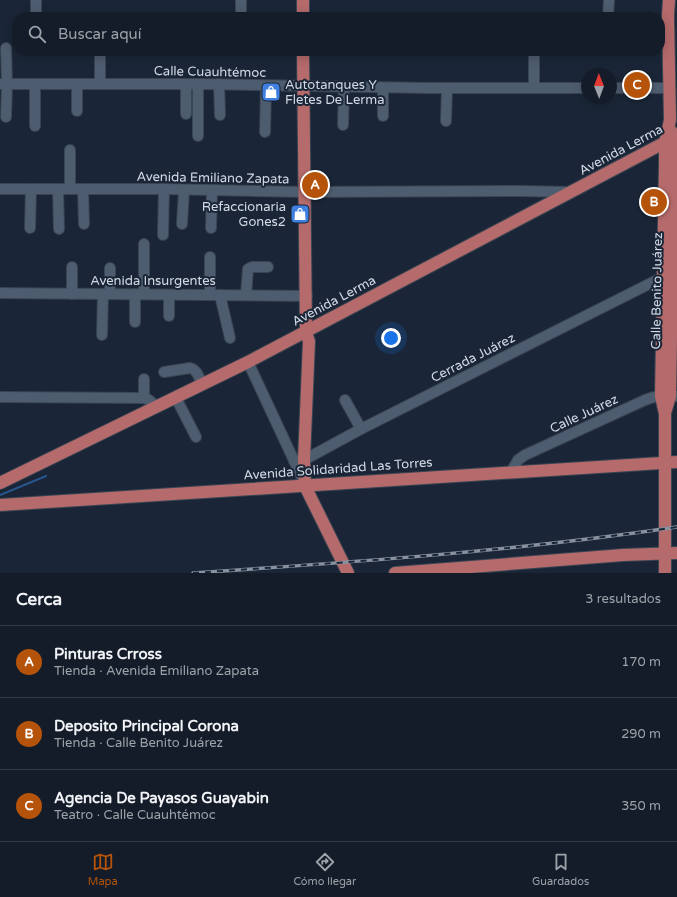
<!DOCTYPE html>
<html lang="es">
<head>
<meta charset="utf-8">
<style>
	:root { --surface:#141c29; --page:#212935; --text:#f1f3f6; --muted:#9da1a8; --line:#333a46; --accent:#b45309 }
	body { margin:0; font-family:"Varela Round",sans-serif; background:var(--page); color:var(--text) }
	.compass { position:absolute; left:581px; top:68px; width:36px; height:36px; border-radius:50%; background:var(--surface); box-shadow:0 2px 10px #0003; rotate:359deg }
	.you { position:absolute; left:391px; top:338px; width:14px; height:14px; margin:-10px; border:3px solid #fff; border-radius:50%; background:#1a73e8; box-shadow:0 0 0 6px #1a73e833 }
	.badge { display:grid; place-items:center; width:26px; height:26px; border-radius:50%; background:var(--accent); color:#fff; font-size:13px; font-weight:700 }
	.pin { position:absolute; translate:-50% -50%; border:2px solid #fff; box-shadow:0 1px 4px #0006 }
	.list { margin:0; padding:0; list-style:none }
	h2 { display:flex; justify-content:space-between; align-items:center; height:52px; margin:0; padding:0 16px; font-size:17px }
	h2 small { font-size:13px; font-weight:400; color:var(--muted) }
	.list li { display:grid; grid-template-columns:26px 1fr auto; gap:12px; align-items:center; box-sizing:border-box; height:72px; padding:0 16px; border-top:1px solid var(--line) }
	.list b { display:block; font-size:15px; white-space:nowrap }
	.list p { margin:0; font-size:13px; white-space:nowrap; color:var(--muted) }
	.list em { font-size:13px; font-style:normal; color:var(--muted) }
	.icon { flex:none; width:22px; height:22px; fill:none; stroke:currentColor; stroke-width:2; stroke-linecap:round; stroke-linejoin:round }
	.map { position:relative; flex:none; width:677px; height:573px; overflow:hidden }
	.search { position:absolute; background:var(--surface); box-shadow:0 2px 10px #0003; left:12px; right:12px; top:12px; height:44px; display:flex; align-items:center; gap:10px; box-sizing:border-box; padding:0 14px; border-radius:16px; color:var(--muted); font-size:15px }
	.sheet { height:268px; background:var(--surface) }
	nav { display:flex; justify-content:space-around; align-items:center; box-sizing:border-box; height:56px; border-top:1px solid var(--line); background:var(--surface); font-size:11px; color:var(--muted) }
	nav a { display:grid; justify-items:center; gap:2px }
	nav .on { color:var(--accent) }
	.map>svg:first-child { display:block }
</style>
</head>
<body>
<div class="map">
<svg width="677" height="573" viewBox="0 0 677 573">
	<rect width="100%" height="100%" fill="#1a2637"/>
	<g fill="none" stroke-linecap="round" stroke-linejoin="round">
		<path stroke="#28558d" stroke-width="2" d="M0,495L46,476"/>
		<defs>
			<g id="minor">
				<path d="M241,0V17"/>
				<path d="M36,14V0"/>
				<path d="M608,17L609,0"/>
				<path d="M534,51V88"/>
				<path d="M0,84H201L427,88H587"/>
				<path d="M77,84V111"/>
				<path d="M100,84V51"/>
				<path d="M186,84V114"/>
				<path d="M219,84L220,115"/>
				<path d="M383,88V116"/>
				<path d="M611,88H669"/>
				<path d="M6,117L7,84L6,48"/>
				<path d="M446,121L447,88"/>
				<path d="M343,125L344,87"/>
				<path d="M35,126V84"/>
				<path d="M265,132L266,86"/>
				<path d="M198,136V84"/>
				<path d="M0,189H164L305,192L520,191L570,192"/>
				<path d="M58,189L59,229"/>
				<path d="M70,189V150"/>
				<path d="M83,189L84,224"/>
				<path d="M182,224L184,190"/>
				<path d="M30,228L31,189"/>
				<path d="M211,228L212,190"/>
				<path d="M163,235L164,189"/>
				<path d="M144,244V294"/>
				<path d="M72,267V294"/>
				<path d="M110,268V294"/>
				<path d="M0,293L307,296"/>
				<path d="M169,295V316"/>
				<path d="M210,295V257"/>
				<path d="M220,295L230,338"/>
				<path d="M246,295L248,269L252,267H268"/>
				<path d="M135,322V294"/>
				<path d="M102,335L103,294"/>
				<path d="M248,362L304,482"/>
				<path d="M164,372L190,368C198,370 199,378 202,385"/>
				<path d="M144,379V398"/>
				<path d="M0,397L144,398L149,400L157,407"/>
				<path d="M176,398L196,437"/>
				<path d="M345,400L361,429"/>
				<path d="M294,461L304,460L361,429L663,277"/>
				<path d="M511,472L518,460L525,455L645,400L654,397L677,396"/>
			</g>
			<g id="major">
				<path d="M303,0V17"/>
				<path d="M303,51L306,333L309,341L304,460L305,486L348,573"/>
				<path d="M665,413L670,396L674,165V138L672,132"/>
				<path d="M0,483L248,362L677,136"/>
				<path d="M0,505L677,462"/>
				<path d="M395,573L623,555L677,553"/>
				<path d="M665,573V414L661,396L665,163V143L670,120L668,15L669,0"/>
			</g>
		</defs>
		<use href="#minor" stroke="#3a4452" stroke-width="12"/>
		<use href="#major" stroke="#3a4452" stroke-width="14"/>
		<use href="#minor" stroke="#4e5c6f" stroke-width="10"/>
		<use href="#major" stroke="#b56a6b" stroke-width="12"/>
		<defs>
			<path id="rail" d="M193,573C355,562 516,551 677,527"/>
		</defs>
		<use href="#rail" stroke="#87919f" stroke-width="3.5"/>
		<use href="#rail" stroke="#1a2637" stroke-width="2" stroke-dasharray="6" stroke-linecap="butt"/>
	</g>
	<defs>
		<symbol id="shop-square" viewBox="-11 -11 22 22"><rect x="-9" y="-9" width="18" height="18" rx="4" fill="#3f7fe0" stroke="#1a2637"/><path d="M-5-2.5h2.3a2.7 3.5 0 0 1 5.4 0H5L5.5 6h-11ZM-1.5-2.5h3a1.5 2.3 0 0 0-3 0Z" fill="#fff"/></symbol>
	</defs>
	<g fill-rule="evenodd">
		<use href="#shop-square" x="260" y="81" width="22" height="22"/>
		<use href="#shop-square" x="289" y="203" width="22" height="22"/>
	</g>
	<g text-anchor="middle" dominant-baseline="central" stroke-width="4" stroke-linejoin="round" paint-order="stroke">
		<g font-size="13" fill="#d1d9e5" stroke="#1a2637">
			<text transform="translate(210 72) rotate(1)">Calle Cuauhtémoc</text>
			<text transform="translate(621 150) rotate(-28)">Avenida Lerma</text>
			<text transform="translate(213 178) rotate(1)">Avenida Emiliano Zapata</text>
			<text x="153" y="281">Avenida Insurgentes</text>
			<text transform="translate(657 291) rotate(-89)">Calle Benito Juárez</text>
			<text transform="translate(334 301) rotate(-28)">Avenida Lerma</text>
			<text transform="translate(473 358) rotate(-27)">Cerrada Juárez</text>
			<text transform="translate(584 414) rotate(-25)">Calle Juárez</text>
			<text transform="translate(338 469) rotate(-4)">Avenida Solidaridad Las Torres</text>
		</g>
		<g font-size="13" fill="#d1d9e5" stroke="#1a2637" text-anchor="start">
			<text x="285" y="85">Autotanques Y<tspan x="285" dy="15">Fletes De Lerma</tspan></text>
			<text x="286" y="207" text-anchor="end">Refaccionaria<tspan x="286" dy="15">Gones2</tspan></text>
		</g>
	</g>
</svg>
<svg class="compass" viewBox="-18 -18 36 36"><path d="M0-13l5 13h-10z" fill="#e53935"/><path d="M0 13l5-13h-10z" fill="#9da1a8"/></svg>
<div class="you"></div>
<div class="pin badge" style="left:315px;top:185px">A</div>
<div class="pin badge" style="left:654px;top:202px">B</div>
<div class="pin badge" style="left:637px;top:85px">C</div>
<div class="search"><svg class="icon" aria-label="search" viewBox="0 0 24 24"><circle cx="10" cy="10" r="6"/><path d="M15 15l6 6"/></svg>Buscar aquí</div>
</div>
<section class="sheet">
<h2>Cerca<small>3 resultados</small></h2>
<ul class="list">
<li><span class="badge">A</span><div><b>Pinturas Crross</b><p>Tienda · Avenida Emiliano Zapata</p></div><em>170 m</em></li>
<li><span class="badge">B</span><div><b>Deposito Principal Corona</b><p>Tienda · Calle Benito Juárez</p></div><em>290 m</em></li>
<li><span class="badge">C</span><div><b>Agencia De Payasos Guayabin</b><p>Teatro · Calle Cuauhtémoc</p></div><em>350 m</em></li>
</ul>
</section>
<nav>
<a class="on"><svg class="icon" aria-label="map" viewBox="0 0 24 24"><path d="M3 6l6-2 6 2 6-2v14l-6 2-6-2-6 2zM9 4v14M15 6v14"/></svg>Mapa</a>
<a><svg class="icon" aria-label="directions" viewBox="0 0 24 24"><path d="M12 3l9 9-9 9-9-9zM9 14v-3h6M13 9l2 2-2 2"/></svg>Cómo llegar</a>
<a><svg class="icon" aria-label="saved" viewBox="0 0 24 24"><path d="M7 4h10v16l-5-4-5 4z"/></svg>Guardados</a>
</nav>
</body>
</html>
